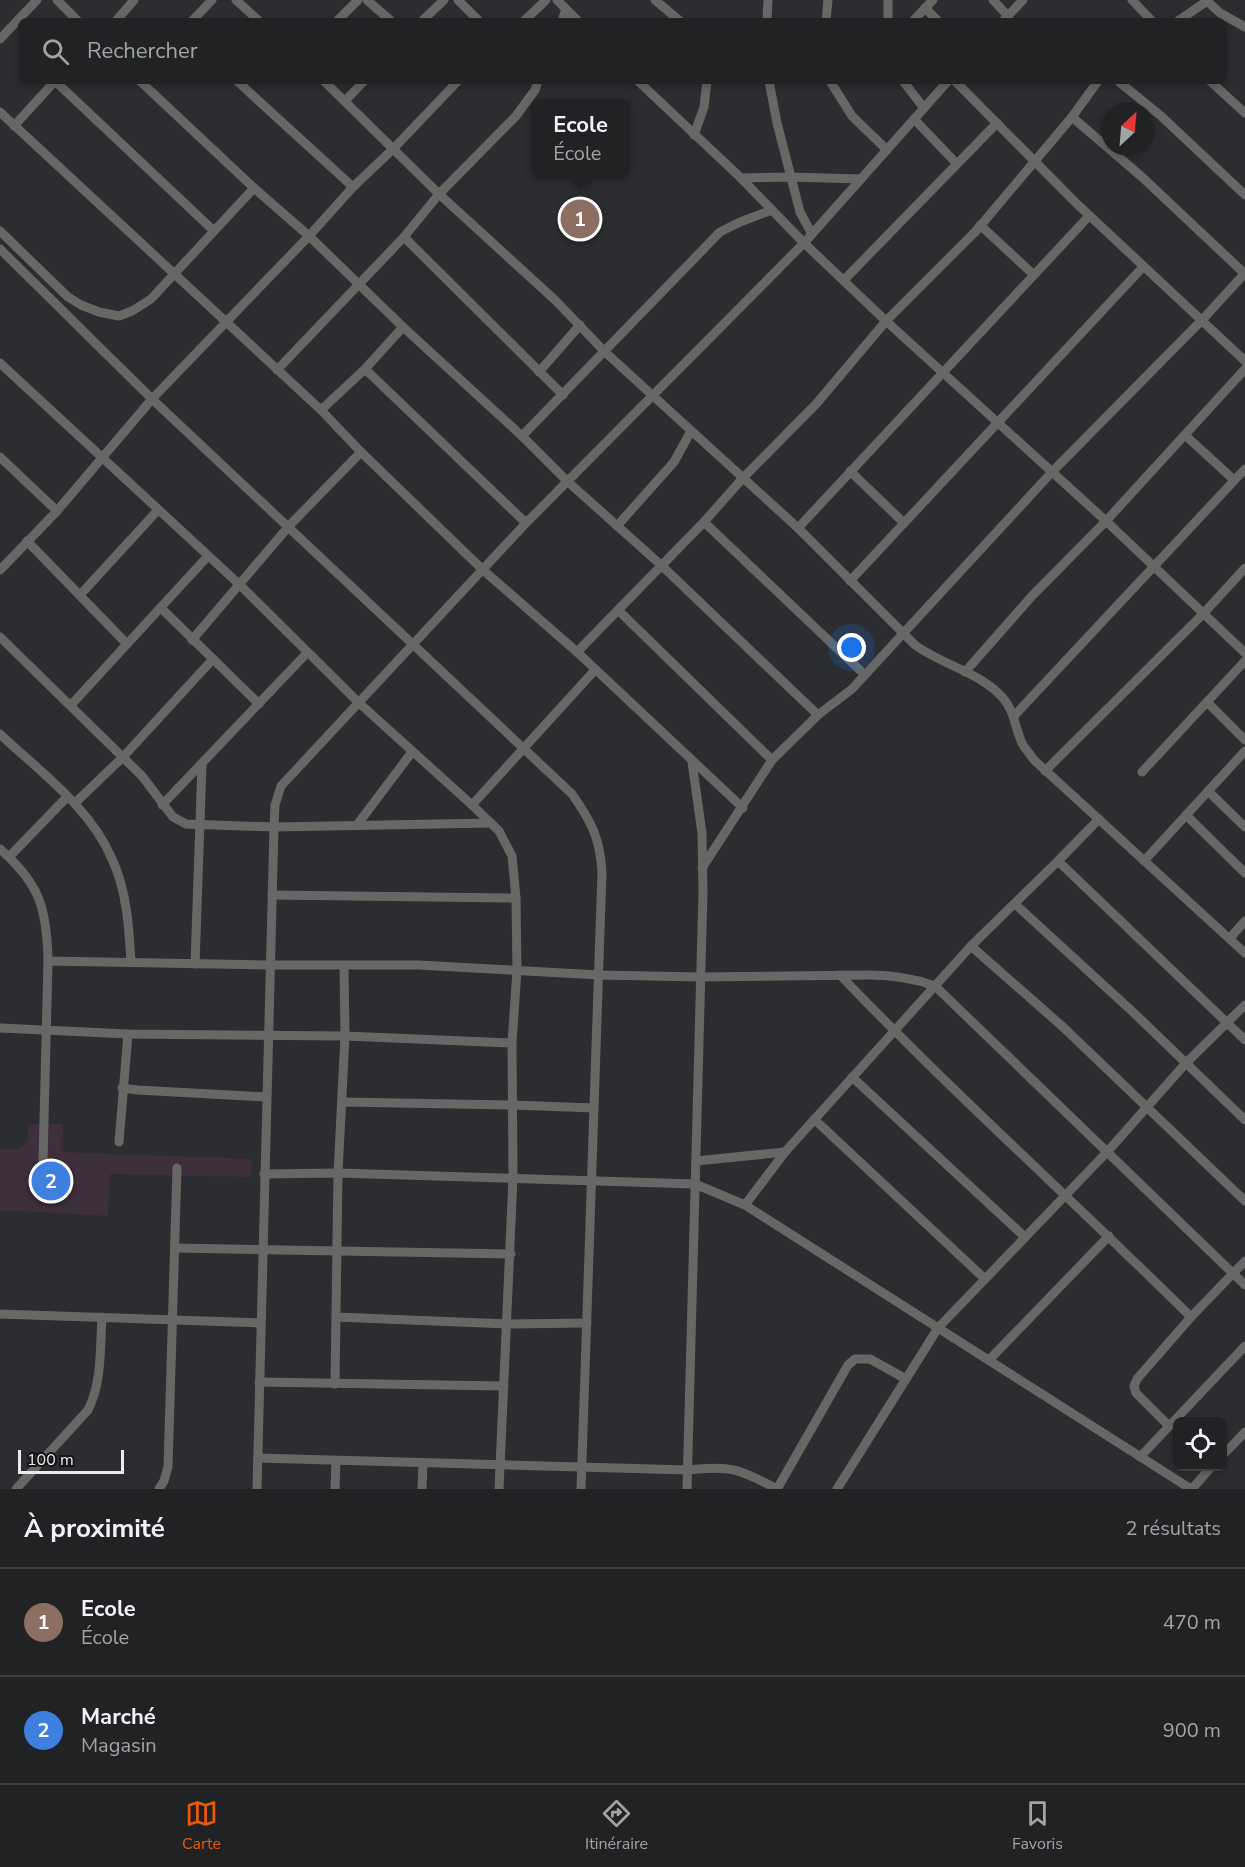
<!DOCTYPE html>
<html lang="fr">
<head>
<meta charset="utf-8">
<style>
	:root { --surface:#212224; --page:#2d2f31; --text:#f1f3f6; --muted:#a2a4a6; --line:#3e3f41; --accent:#ea580c }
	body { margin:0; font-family:"Nunito Sans",sans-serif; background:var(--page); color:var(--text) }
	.controls { position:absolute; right:18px; bottom:18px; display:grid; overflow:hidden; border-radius:9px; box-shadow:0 3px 9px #0003 }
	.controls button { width:54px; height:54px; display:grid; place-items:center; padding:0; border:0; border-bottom:2px solid var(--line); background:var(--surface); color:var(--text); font:30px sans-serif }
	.compass { position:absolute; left:1101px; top:102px; width:54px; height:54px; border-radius:50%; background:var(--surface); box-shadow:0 3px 9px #0003; rotate:26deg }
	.scale { position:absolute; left:18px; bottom:15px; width:106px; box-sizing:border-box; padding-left:6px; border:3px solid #eaebec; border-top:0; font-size:16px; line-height:21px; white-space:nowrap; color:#eaebec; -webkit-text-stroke:4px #151517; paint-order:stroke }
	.you { position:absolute; left:852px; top:648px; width:21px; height:21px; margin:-15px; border:4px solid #fff; border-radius:50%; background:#1a73e8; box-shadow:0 0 0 9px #1a73e833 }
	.badge { display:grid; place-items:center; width:39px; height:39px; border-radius:50%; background:var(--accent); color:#fff; font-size:20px; font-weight:700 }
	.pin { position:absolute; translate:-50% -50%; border:3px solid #fff; box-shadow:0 2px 6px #0006 }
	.popup { position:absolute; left:531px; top:99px; width:99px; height:78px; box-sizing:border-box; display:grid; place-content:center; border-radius:9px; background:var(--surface); filter:drop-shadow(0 2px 4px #0005); font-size:20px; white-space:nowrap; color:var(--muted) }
	.popup b { font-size:22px; color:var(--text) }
	.popup::after { content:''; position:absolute; left:50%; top:100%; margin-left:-12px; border:12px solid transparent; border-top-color:var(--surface) }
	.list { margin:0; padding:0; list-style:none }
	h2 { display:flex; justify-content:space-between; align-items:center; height:78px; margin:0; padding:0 24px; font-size:26px }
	h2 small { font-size:20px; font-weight:400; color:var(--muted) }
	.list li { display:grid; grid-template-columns:39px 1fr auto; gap:18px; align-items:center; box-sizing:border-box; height:108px; padding:0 24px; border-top:2px solid var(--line) }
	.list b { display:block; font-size:22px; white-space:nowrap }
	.list p { margin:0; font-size:20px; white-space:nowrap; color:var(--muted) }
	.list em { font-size:20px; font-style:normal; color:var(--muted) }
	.icon { flex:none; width:33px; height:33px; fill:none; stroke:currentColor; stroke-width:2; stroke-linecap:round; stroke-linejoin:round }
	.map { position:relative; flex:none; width:1245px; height:1489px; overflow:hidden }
	.search { position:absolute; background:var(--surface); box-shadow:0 3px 9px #0003; left:18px; right:18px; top:18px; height:66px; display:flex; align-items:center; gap:15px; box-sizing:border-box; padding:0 21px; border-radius:9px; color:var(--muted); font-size:22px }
	.sheet { height:294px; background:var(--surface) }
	nav { display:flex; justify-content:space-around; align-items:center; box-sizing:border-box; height:84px; border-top:2px solid var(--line); background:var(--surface); font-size:16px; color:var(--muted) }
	nav a { display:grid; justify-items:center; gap:3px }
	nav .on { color:var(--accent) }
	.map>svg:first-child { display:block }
</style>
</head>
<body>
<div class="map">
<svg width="1245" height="1489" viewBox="0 0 1245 1489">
	<rect width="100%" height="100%" fill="#2c2d30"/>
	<path fill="#3e2f3c" d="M28,1124H63L62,1152L252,1159L251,1177L110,1174L108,1216L0,1210V1149H20L28,1140Z"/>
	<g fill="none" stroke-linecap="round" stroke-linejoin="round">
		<g stroke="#676866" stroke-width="9">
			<path d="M57,0L78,21"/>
			<path d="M236,0L259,21"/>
			<path d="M367,0L391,21"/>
			<path d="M458,0L479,21"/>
			<path d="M557,0L578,21"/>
			<path d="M655,0L680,21"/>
			<path d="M888,0V21"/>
			<path d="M993,0L1008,16"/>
			<path d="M1132,0L1152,21"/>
			<path d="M1206,0L1220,13L1245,27"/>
			<path d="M925,8L938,21"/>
			<path d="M116,21L134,0"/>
			<path d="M192,21L212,0"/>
			<path d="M337,21L358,0"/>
			<path d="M422,21L444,0"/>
			<path d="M524,21L546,0"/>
			<path d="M562,21L566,9"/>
			<path d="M767,21L768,0"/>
			<path d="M826,21L828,0"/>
			<path d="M913,21L933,0"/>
			<path d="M1003,21L1023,0"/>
			<path d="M1178,21L1207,1"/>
			<path d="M0,39L37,0"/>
			<path d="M55,81L214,231"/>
			<path d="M140,81L254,188L309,236L403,327L522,436L567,481L661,565L818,715"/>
			<path d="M237,81L353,187"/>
			<path d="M324,81L439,194L555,300L605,352L798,528L915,645C942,665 980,672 1003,698C1015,711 1015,730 1023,745C1026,750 1031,755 1034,760L1245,953"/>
			<path d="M638,81L741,178L804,243L886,321L1106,521L1245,653"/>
			<path d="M769,81L777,123L800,212L812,234"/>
			<path d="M830,81L852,116L887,150"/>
			<path d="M903,81L924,108"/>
			<path d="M955,81L1076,203L1245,361"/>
			<path d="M1118,81L1161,116L1245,195"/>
			<path d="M1210,81L1245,113"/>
			<path d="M345,101L364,81"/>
			<path d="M0,112L321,410L361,452L483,570L577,652L743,808"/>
			<path d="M1072,117L1142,177L1245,274"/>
			<path d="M914,119L957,164"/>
			<path d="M14,126L55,81"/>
			<path d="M694,135L704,107L707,81"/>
			<path d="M741,178L791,177L861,179"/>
			<path d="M980,225L1034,275"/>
			<path d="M0,231L68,297L81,305L99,312L119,316L132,311L151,299L254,188"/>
			<path d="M404,237L563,395"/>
			<path d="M0,249L152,399L572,794C591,821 600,838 602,872L581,1489"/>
			<path d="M844,280L997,123"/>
			<path d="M0,363L240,585L358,702L472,805L499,831L512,856L516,898L517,970L512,1043L513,1178L499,1489"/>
			<path d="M365,369L526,523"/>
			<path d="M277,370L404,237L439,194L516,116L535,90L538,81"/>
			<path d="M539,372L580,325"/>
			<path d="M321,410L365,369L403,327"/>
			<path d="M1185,435L1234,480"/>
			<path d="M522,436L720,232L740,222L772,210"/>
			<path d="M0,457L57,511"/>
			<path d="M850,471L904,523"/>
			<path d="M704,522L864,674"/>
			<path d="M617,526L674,462L691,431"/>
			<path d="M798,528L1089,216"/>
			<path d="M27,541L126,643"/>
			<path d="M0,570L57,511L152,399L309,236L353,187L393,149L458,81"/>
			<path d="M850,581L1143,267"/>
			<path d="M80,595L158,510"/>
			<path d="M161,608L259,704"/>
			<path d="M618,610L772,760"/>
			<path d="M0,637L142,776L173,817L186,824L274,827L491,823"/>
			<path d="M192,640L289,526L361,452"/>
			<path d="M577,652L704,522L742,479L817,403L886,321L976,231L1072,117L1098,81"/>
			<path d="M965,672L1032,596L1106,521L1245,369"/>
			<path d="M1207,702L1245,740"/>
			<path d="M71,705L208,556"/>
			<path d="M1014,716L1245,469"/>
			<path d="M0,734C40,772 90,807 112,859C127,891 129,928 131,962"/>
			<path d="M1045,771L1203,614L1245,568"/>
			<path d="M1142,772L1245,661"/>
			<path d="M1208,791L1245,827"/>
			<path d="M75,803L123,757L213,659"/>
			<path d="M162,805L307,653"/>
			<path d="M472,805L595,670"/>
			<path d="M1186,815L1245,873"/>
			<path d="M357,825L412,752"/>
			<path d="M0,849C40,884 47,909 48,961L43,1161"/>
			<path d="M9,857L67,797"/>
			<path d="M1058,861L1245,1040"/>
			<path d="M1144,861L1245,751"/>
			<path d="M702,868L772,760L818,715L852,689L1052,472L1202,320L1245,273"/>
			<path d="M272,895L516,898"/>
			<path d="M1015,904L1134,1013L1245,1120"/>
			<path d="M1230,938L1245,921"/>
			<path d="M971,946L1063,1027L1245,1201"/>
			<path d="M48,961L270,965H418L599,975L701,977L870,975C893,975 913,978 935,986L1245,1285"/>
			<path d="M195,964L202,764"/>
			<path d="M840,975C953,1093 1075,1202 1191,1317"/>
			<path d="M0,1028L128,1034L345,1036L512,1043"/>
			<path d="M852,1077L1025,1237"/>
			<path d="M122,1088L138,1090L266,1097"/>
			<path d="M342,1102L513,1105L594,1108"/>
			<path d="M814,1119L985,1279"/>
			<path d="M119,1142L128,1034"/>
			<path d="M696,1161L785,1152"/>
			<path d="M264,1174L338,1173L695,1184L745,1205L1191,1489"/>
			<path d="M745,1205L785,1152L971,946L1058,861L1099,819"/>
			<path d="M175,1248L511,1254"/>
			<path d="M0,1314L261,1323"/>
			<path d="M336,1317L508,1324L587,1323"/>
			<path d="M989,1360L1109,1236"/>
			<path d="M259,1382L504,1386"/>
			<path d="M335,1384L338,1173L345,1036L344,966"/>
			<path d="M1169,1426L1136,1393L1134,1386L1137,1379L1191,1317L1245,1261"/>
			<path d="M1222,1456L1245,1432"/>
			<path d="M1140,1457L1245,1346"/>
			<path d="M258,1458L688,1470C730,1465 740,1469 777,1489"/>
			<path d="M16,1489L88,1410C102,1383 100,1348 102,1317"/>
			<path d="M159,1489L164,1481L168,1467L177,1168"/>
			<path d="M257,1489L274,827L275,805L281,786L526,523L804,243L948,81"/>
			<path d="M335,1489L336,1461"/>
			<path d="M422,1489L423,1463"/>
			<path d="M687,1489L703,892L702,833L692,762"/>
			<path d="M777,1489L848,1365L855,1359H870L906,1379"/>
			<path d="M837,1489L938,1328L1108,1151L1186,1063L1245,1005"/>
			<path d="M1192,1489L1212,1466"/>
		</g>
	</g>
</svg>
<div class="controls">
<button><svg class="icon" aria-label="locate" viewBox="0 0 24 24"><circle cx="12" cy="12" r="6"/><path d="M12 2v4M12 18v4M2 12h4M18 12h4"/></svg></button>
</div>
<svg class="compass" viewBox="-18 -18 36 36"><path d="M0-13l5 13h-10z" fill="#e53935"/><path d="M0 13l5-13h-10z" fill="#a2a4a6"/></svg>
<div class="scale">100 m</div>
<div class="you"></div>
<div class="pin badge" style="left:580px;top:219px;background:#8d6e63">1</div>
<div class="popup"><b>Ecole</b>École</div>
<div class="pin badge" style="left:51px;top:1181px;background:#3f7fe0">2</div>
<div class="search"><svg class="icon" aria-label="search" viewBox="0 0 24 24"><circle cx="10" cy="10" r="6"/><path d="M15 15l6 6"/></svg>Rechercher</div>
</div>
<section class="sheet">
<h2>À proximité<small>2 résultats</small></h2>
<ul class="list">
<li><span class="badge" style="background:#8d6e63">1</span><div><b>Ecole</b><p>École</p></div><em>470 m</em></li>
<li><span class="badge" style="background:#3f7fe0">2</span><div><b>Marché</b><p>Magasin</p></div><em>900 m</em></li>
</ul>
</section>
<nav>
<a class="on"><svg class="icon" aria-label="map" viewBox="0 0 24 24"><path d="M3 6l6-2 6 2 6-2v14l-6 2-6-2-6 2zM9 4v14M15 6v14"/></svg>Carte</a>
<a><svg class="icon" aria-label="directions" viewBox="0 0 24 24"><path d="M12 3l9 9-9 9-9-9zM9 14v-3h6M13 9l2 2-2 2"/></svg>Itinéraire</a>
<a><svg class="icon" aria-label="saved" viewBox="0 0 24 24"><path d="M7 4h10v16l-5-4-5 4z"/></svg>Favoris</a>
</nav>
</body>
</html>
